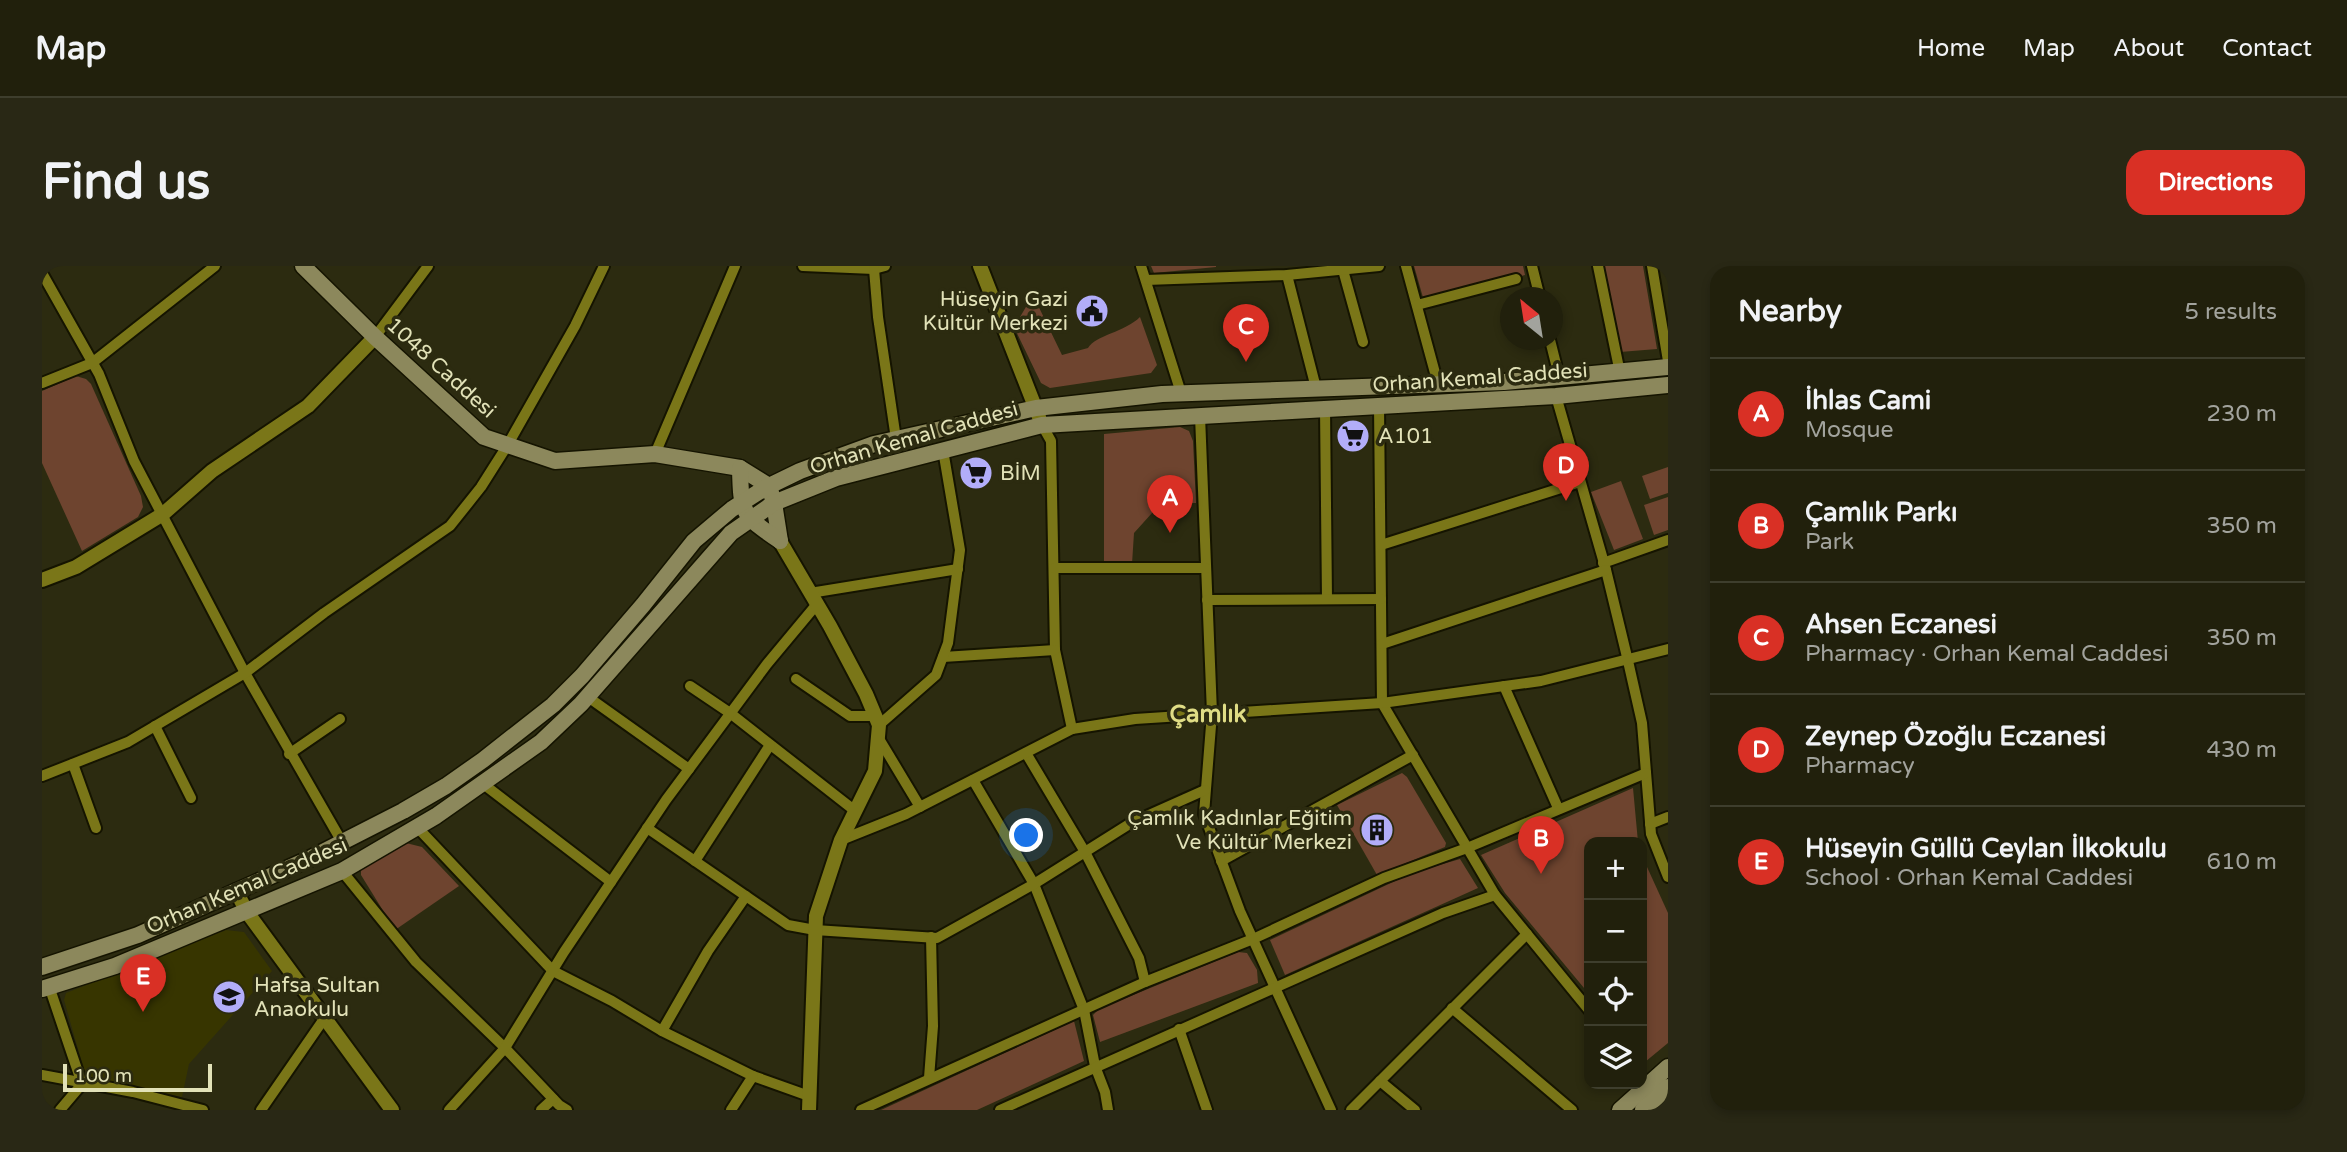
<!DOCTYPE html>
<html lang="en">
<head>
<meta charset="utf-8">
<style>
	:root { --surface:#21200c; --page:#292815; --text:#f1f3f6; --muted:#a2a39d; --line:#3e3e2d; --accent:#d93025 }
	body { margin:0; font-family:"Varela Round",sans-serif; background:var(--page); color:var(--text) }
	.controls { position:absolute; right:21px; bottom:21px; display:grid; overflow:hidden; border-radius:14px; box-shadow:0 4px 10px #0003 }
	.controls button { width:63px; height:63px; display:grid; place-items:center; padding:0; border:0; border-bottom:2px solid var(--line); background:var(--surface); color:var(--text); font:35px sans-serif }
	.compass { position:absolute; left:1458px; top:21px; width:63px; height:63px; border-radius:50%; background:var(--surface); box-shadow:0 4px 10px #0003; rotate:330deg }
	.scale { position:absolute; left:21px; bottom:18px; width:149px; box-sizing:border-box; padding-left:7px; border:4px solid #e2e2b8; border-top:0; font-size:19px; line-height:24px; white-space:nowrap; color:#e2e2b8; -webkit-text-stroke:5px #2c2b10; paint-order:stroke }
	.you { position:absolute; left:985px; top:570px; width:24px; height:24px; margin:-18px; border:5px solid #fff; border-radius:50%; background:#1a73e8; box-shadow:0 0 0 10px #1a73e833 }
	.badge { display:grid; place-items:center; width:46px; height:46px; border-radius:50%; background:var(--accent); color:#fff; font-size:23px; font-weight:700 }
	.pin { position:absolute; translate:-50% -58px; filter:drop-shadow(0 2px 4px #0008) }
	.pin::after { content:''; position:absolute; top:37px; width:24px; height:21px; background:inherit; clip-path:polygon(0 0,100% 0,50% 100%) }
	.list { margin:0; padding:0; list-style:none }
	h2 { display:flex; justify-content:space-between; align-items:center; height:91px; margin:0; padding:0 28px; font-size:30px }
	h2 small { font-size:23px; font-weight:400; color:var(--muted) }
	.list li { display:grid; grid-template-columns:46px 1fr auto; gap:21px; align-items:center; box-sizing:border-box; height:112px; padding:0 28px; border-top:2px solid var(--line) }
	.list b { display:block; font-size:26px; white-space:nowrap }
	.list p { margin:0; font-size:23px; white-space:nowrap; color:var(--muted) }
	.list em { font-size:23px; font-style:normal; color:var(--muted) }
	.icon { flex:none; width:38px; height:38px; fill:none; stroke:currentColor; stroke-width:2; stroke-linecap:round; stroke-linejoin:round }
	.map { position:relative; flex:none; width:1626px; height:844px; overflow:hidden; border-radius:21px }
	header { display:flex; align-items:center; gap:42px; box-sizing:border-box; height:98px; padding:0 35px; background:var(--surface); border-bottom:2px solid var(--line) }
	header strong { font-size:33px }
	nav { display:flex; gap:38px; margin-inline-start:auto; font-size:24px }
	.intro { display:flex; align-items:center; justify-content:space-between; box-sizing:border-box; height:168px; padding:0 42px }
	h1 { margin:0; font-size:49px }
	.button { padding:18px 32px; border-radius:21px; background:var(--accent); color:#fff; font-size:24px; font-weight:700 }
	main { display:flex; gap:42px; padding:0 42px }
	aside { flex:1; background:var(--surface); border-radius:21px; box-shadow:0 4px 10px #0003 }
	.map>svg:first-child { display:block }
</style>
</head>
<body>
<header>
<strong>Map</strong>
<nav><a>Home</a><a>Map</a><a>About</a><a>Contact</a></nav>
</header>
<div class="intro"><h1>Find us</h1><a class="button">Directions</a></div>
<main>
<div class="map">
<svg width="1626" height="844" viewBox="0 0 1626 844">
	<rect width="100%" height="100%" fill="#2c2b10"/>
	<path fill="#373500" d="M184,664L202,666L230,705L147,798L140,831L44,811L22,734L24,727Z"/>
	<g fill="#6e442f">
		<path d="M1109,0H1174V1L1112,7Z"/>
		<path d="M1372,0H1481L1483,9L1382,35Z"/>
		<path d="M1560,0H1601L1615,83L1578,86Z"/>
		<path d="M991,29L1020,89L1046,82C1054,69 1083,66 1098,51L1115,99L1109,107L1008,122L999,117L972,61Z"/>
		<path d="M34,110L44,113L49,118L99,230L101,241L96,251L40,285L0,197V125Z"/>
		<path d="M1138,161L1147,165L1151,175L1154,237H1119L1092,267L1090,298L1062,297V168Z"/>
		<path d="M1626,201V227L1608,233L1600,210Z"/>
		<path d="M1579,215L1601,273L1572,284L1549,226Z"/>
		<path d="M1626,231V264L1612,269L1602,239Z"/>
		<path d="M1360,507L1365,511L1404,577L1403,581L1335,609L1295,539Z"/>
		<path d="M1591,522L1596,576H1547V728L1463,627L1439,589Z"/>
		<path d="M364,577L380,581L417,620L353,664L319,609V602Z"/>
		<path d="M1600,590L1626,647V777L1603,796L1600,792Z"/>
		<path d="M1418,593L1436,622L1243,709L1228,674L1370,607Z"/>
		<path d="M1196,686L1205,687L1215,704L1216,717L1058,776L1051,749L1057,743Z"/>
		<path d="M1032,755L1042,795L935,844H839Z"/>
	</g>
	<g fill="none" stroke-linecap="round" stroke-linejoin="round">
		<defs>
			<g id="minor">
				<path d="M761,0L832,3L843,0"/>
				<path d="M1099,0L1139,127"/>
				<path d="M1364,0L1396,118"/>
				<path d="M1490,0L1498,32"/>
				<path d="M1556,0L1578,107"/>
				<path d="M1610,0L1626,95"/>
				<path d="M832,3L836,51L854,173"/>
				<path d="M1301,4L1321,76"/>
				<path d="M0,7L57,108L92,195L203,407L300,576"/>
				<path d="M1245,9L1274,122"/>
				<path d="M1104,14L1245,9L1337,0"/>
				<path d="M1375,39L1474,13"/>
				<path d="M333,71L386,0"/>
				<path d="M1508,74L1517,110"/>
				<path d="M0,117L50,97L173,0"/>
				<path d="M1514,130L1564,304L1586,395L1600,457L1609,568L1626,611"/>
				<path d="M1337,139L1340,437L1453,629L1547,744"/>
				<path d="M1283,142L1285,333"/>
				<path d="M1158,150L1170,447L1162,548L1198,645L1289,844"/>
				<path d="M1000,159L1009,175L1013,384L1030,463"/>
				<path d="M613,188L693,0"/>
				<path d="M1339,279L1538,216"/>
				<path d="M1561,297L1626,274"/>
				<path d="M1012,302H1164"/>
				<path d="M768,327L916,303"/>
				<path d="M1165,334L1339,333"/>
				<path d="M1340,378L1564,304"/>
				<path d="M901,391L1013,384"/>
				<path d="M754,413L808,450H833"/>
				<path d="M648,420L688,447L812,544"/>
				<path d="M1462,420L1516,542"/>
				<path d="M546,431L647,503"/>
				<path d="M837,459L894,409L906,377L918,284L901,184"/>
				<path d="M113,460L149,532"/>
				<path d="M836,471L878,541"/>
				<path d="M984,487L1043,586L1097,692L1103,716"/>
				<path d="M247,488L298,453"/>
				<path d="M31,498L54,562"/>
				<path d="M0,510L86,476L203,407L282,347L408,260L439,221L465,180L533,60L562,0"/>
				<path d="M931,514L992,618L1042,744L1053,800L1063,826L1066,844"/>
				<path d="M440,517L569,616"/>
				<path d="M1608,558L1626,551"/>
				<path d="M375,561L511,705L570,735L620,765L711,810L767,830"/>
				<path d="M605,562L746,659L773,664L895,672L992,618L1089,557L1163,524"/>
				<path d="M799,574L864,548L1030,463L1093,453L1340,437L1499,415L1626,383"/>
				<path d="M653,595L728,479"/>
				<path d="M1179,595L1371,489"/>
				<path d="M300,605L374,696L463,782L517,839L525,844"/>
				<path d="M7,720L40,818L18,844"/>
				<path d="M1410,742L1530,844"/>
				<path d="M1137,763L1165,844"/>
				<path d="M620,765L666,685L704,630"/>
				<path d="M0,809L91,826L161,844"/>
				<path d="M887,812L891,760L889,671"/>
				<path d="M1338,815L1373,844"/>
				<path d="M219,844L284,750"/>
				<path d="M407,844L463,782L522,686L624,534L725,398L775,338"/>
				<path d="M499,844L511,833"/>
				<path d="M689,844L711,810"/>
				<path d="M819,844L1103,716L1211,673L1342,612L1425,582L1604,507"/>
				<path d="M958,844L1401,647L1453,629"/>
				<path d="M1309,844L1485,668"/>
			</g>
			<g id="tertiary">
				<path d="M938,0L997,151"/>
				<path d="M738,275L788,360L824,428L837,459L833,505L799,574L774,650L767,844"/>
				<path d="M0,314L34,301L121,248L170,205L266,140L333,71"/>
				<path d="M194,625L205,646L350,844"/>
			</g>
			<g id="secondary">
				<path d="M261,0L333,71L442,171L513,195L613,188L698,202L727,220L732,237L738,275"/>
				<path d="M698,202C699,248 700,249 738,275"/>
				<path d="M0,701L96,669L267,593L361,545L404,520L441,494L511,439L540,410L601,339L652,275L690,243L723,222L758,205L832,178L994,142L1120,128L1462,116L1626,101"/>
				<path d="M0,723L73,700L300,605L394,550L499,476L539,438L689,267L732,237L794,212L1000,159L1514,130L1626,119"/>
				<path d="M1578,844L1626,801"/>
				<path d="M1601,844L1626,821"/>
			</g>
		</defs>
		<use href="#minor" stroke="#151400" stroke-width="14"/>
		<use href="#tertiary" stroke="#151400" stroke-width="18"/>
		<use href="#secondary" stroke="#151400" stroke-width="19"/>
		<use href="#minor" stroke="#7a7618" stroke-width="10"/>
		<use href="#tertiary" stroke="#7a7618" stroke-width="14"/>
		<use href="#secondary" stroke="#8c885c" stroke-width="16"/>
	</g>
	<defs>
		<symbol id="civic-disc" viewBox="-11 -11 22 22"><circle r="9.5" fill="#b2adf9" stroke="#2c2b10"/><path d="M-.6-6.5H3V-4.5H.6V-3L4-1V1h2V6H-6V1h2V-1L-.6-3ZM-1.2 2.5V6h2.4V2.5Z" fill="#111"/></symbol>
		<symbol id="supermarket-disc" viewBox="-11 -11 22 22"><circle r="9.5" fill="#b2adf9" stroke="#2c2b10"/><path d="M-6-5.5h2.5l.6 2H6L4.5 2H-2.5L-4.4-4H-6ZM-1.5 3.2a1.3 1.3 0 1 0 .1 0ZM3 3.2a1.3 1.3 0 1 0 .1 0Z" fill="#111"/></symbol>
		<symbol id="building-disc" viewBox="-11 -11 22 22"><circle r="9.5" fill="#b2adf9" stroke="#2c2b10"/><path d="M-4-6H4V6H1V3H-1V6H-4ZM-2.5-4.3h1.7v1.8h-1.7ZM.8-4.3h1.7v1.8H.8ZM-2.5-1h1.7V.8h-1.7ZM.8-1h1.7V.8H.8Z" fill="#111"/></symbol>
		<symbol id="school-disc" viewBox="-11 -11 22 22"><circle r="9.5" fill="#b2adf9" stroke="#2c2b10"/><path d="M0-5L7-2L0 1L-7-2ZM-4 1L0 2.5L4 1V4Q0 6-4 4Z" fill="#111"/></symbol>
	</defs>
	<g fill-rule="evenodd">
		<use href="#civic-disc" x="1031" y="26" width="38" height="38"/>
		<use href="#supermarket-disc" x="1292" y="151" width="38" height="38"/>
		<use href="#supermarket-disc" x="915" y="188" width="38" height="38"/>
		<use href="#building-disc" x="1316" y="545" width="38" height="38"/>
		<use href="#school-disc" x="168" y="712" width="38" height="38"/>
	</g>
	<g text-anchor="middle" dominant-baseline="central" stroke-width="7" stroke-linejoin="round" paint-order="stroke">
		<g font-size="21" fill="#e2e2b8" stroke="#2c2b10" text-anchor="start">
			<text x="1026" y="33" text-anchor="end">Hüseyin Gazi<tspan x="1026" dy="24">Kültür Merkezi</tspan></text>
			<text x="1336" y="170">A101</text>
			<text x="958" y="207">BİM</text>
			<text x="1310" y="552" text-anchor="end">Çamlık Kadınlar Eğitim<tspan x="1310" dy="24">Ve Kültür Merkezi</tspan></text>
			<text x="212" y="719">Hafsa Sultan<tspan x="212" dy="24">Anaokulu</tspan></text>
		</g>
		<g font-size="21" fill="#e2e2b8" stroke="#2c2b10">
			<text transform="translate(399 102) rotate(42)">1048 Caddesi</text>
			<text transform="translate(1438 112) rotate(-4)">Orhan Kemal Caddesi</text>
			<text transform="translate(872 172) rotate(-16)">Orhan Kemal Caddesi</text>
			<text transform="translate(205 620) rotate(-23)">Orhan Kemal Caddesi</text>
		</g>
		<g font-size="24" font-weight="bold" fill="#dfdc85" stroke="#2c2b10">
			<text x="1166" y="448">Çamlık</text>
		</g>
	</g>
</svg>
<div class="controls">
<button>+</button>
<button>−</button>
<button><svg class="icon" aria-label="locate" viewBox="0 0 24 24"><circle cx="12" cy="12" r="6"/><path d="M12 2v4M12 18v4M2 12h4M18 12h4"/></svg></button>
<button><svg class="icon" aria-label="layers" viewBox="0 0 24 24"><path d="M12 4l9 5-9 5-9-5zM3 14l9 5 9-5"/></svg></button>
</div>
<svg class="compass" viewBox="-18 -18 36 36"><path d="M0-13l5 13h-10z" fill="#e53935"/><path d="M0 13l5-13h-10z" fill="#a2a39d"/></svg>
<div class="scale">100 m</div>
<div class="you"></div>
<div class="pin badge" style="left:1128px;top:267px">A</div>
<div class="pin badge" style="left:1499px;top:608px">B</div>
<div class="pin badge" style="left:1204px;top:96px">C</div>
<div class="pin badge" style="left:1524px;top:235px">D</div>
<div class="pin badge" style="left:101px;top:746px">E</div>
</div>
<aside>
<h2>Nearby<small>5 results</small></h2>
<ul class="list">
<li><span class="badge">A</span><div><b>İhlas Cami</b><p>Mosque</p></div><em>230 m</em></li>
<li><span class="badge">B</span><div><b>Çamlık Parkı</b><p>Park</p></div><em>350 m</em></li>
<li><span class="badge">C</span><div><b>Ahsen Eczanesi</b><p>Pharmacy · Orhan Kemal Caddesi</p></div><em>350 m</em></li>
<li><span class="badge">D</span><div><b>Zeynep Özoğlu Eczanesi</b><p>Pharmacy</p></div><em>430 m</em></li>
<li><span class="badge">E</span><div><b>Hüseyin Güllü Ceylan İlkokulu</b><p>School · Orhan Kemal Caddesi</p></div><em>610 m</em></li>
</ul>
</aside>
</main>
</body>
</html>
